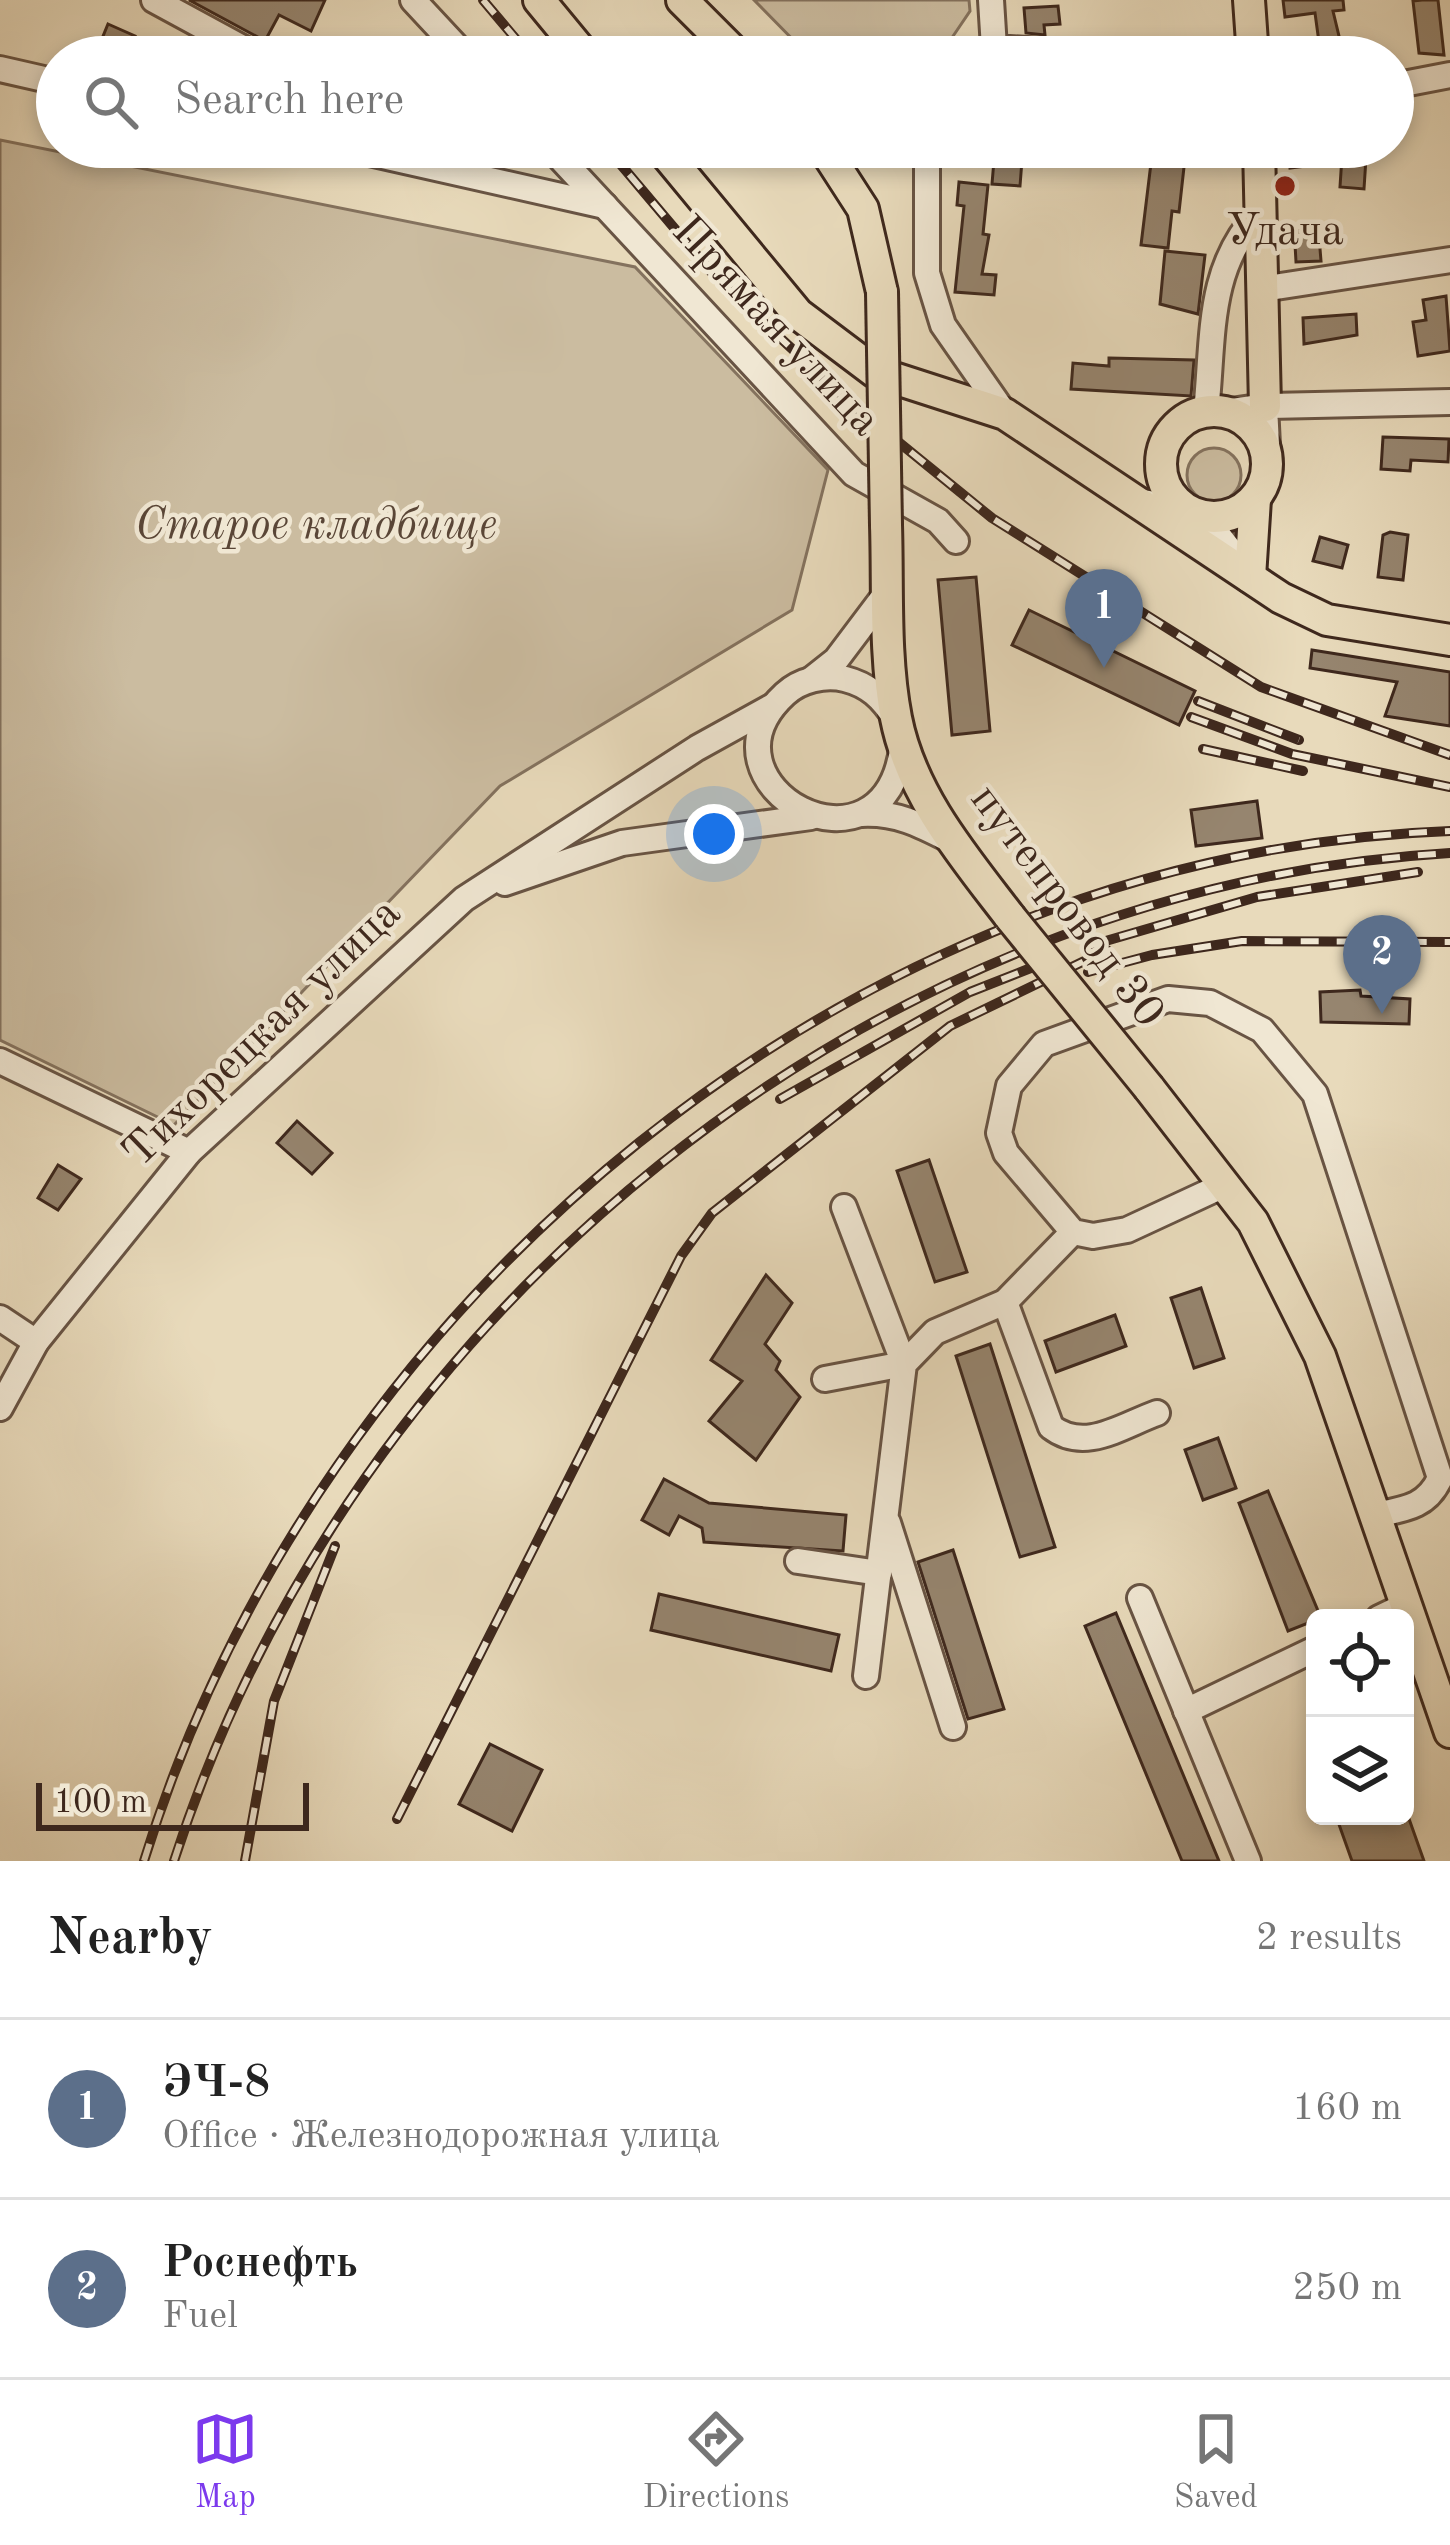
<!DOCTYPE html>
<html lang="en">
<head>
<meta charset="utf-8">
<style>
	:root { --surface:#fff; --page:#f2f2f2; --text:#222; --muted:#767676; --line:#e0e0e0; --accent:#7c3aed }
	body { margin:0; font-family:"Old Standard TT",serif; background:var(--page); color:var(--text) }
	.controls { position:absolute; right:36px; bottom:36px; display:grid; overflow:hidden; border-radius:18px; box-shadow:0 6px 18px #0003 }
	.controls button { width:108px; height:108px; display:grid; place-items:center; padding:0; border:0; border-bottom:3px solid var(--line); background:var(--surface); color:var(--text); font:60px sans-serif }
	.scale { position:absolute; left:36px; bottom:30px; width:273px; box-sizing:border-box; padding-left:12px; border:6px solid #3e281d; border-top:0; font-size:33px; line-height:42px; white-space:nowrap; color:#3e281d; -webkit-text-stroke:9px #f0e7d3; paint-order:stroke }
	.you { position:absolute; left:714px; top:834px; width:42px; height:42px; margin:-30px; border:9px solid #fff; border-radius:50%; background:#1a73e8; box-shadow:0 0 0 18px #1a73e833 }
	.badge { display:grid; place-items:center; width:78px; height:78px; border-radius:50%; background:var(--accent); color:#fff; font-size:39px; font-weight:700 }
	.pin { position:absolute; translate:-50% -99px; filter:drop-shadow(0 3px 6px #0008) }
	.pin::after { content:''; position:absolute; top:63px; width:42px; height:36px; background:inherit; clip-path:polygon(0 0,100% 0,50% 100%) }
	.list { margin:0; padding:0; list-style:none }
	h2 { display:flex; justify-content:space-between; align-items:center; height:156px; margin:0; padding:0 48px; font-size:51px }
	h2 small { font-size:39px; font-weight:400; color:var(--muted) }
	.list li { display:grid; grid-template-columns:78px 1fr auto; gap:36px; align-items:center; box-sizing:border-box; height:180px; padding:0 48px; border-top:3px solid var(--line) }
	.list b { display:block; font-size:45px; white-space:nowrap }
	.list p { margin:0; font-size:39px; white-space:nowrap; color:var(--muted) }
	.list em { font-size:39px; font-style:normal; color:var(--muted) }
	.icon { flex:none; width:66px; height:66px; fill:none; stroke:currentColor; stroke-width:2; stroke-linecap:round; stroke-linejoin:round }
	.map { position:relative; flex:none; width:1450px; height:1861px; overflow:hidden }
	.search { position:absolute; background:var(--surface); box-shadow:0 6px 18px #0003; left:36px; right:36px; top:36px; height:132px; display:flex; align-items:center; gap:30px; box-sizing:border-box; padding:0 42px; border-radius:66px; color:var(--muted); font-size:45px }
	.sheet { height:516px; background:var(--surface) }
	nav { display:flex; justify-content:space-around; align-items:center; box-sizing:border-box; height:168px; border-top:3px solid var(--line); background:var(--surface); font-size:33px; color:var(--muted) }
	nav a { display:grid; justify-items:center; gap:6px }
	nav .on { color:var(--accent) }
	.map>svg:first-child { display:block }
</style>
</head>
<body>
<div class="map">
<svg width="1450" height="1861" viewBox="0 0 1450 1861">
	<rect width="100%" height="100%" fill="#e8dabb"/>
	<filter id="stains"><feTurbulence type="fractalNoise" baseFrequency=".00167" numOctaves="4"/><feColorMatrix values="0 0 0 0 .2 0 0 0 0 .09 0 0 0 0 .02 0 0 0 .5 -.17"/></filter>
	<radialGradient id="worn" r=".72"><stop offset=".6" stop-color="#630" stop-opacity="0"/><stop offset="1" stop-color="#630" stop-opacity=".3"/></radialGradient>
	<g fill="#cbbca0" stroke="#84725e" stroke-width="3">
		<path d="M754,0H969L970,11L945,48L891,57H810Z"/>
		<path d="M0,140L635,267L828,470L792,610L500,786L174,1125L0,1040Z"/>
		<circle cx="1214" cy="475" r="27"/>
	</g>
	<g fill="#96856f" stroke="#3e281d" stroke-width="3">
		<path d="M189,0H325L311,31L279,15L265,41Z"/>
		<path d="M1283,0H1343L1344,10L1333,11L1344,57H1321L1315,13L1285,17Z"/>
		<path d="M1422,0H1438L1444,55L1419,53L1413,1Z"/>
		<path d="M1058,6L1060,24L1044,25L1045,35L1026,33L1024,8Z"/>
		<path d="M108,24L135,36L126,57L97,51Z"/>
		<path d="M1009,147H1023L1020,186L992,184L994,160L1008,161Z"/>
		<path d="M1288,147H1338V162L1290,168Z"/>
		<path d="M1152,155L1185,158L1179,212L1172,211L1168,248L1141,245Z"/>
		<path d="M1342,156L1366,158L1364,189L1340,187Z"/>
		<path d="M959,182L988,185L983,234L989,235L982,274L996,275L994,295L955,292L964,206L957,205Z"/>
		<path d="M1318,224L1321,261L1296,262L1294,226Z"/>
		<path d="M1165,251L1205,255L1198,314L1160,304Z"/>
		<path d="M1446,296L1450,351L1418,356L1413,322L1426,320L1423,300Z"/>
		<path d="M1356,314L1357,335L1304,344L1303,318Z"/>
		<path d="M1109,358L1194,360L1191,396L1071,389L1073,363L1109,366Z"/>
		<path d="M1383,437L1449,439L1448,462L1411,460L1410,471L1381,469Z"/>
		<path d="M1390,532L1408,535L1403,580L1378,577L1383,535Z"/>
		<path d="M1320,537L1348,545L1342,568L1313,561Z"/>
		<path d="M976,577L990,731L952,735L938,580Z"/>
		<path d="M1029,610L1195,691L1179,725L1012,645Z"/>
		<path d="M1312,650L1450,672V726L1385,716L1397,682L1310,668Z"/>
		<path d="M1257,801L1262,838L1196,846L1191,810Z"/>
		<path d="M1360,990L1361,996L1410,999L1409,1024L1321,1022L1320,992Z"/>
		<path d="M297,1121L332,1153L312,1174L277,1143Z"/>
		<path d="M929,1160L967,1272L935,1282L897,1171Z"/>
		<path d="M58,1165L81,1179L58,1210L38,1198Z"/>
		<path d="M766,1275L792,1303L765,1344L780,1361L776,1370L800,1397L756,1460L709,1421L742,1381L711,1360Z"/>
		<path d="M1201,1288L1224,1358L1194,1368L1171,1298Z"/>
		<path d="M1115,1315L1126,1346L1056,1372L1045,1341Z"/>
		<path d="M990,1344L1055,1547L1020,1557L956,1356Z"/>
		<path d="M1218,1438L1236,1488L1203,1500L1185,1450Z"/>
		<path d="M664,1479L709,1503L846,1515L843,1551L704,1542L702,1528L679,1516L669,1535L642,1520Z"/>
		<path d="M1268,1491L1321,1618L1288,1631L1239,1503Z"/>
		<path d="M953,1550L1004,1709L968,1719L918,1562Z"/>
		<path d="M659,1594L839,1635L831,1671L651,1630Z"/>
		<path d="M1116,1613L1219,1861H1182L1085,1626Z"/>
		<path d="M490,1744L542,1770L512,1831L459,1804Z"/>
		<path d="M1336,1816H1408L1424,1861H1352Z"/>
	</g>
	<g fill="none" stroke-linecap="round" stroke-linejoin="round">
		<defs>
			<g id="minor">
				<path d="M154,0L259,57"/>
				<path d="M413,0L466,57"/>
				<path d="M991,0L994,48L1141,57"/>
				<path d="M0,69L57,82"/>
				<path d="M1393,86L1450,75"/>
				<path d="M343,147L605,206"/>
				<path d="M550,147L854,474L938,521L956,541"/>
				<path d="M927,147V273L943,325L1005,414"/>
				<path d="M1262,289L1450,260"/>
				<path d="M1265,406L1268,465"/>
				<path d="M1206,412C1214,338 1206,269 1259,213"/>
				<path d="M1224,412L1265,406L1450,402"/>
				<path d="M1143,502L1187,510"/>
				<path d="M1204,517L1243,567"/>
				<path d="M812,679L836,660L888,591"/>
				<path d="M895,718C882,698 869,685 845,679C825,674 800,680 785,694C687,784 886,895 903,743"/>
				<path d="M861,814C897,812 921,825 952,841"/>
				<path d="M505,883L622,843L811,817"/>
				<path d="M0,1061L189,1152"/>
				<path d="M1224,1185L1127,1230L1093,1236L1073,1232L1006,1153L999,1133L1009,1086L1044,1044L1168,999L1210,1003L1262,1030L1315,1094L1440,1478C1427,1507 1405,1509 1375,1515"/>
				<path d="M1005,1302L1051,1427C1085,1453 1121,1426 1157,1413"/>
				<path d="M0,1318L36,1342"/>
				<path d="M825,1379L904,1364L844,1207"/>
				<path d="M0,1408L36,1342L189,1152L464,899L697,748L773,706"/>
				<path d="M888,1523L953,1727"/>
				<path d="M798,1561L879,1573"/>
				<path d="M1140,1598L1248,1861"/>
				<path d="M1379,1618L1406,1605"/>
				<path d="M866,1676L904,1364L935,1332L1005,1302L1073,1232"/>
				<path d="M1186,1711L1315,1649"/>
			</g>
			<g id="major">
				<path d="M539,0L586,57"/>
				<path d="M682,0L739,57"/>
				<path d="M1249,0L1253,57"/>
				<path d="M660,147L798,314L875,372L1005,414L1281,598L1327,620L1450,640"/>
				<path d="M823,147L863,209L882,292"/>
				<path d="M1259,147L1265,406"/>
				<circle cx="1214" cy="464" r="53"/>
				<path d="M886,525C888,588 884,656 896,718C911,795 964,857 1010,917"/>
				<path d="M1250,577L1255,499"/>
				<path d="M1149,1088L1253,1222L1320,1356L1450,1732"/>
			</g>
		</defs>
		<use href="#minor" stroke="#685444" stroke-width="30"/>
		<use href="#major" stroke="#3e281d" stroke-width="36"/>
		<use href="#minor" stroke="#f0e7d3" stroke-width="24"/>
		<use href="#major" stroke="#e8dabb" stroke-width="30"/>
		<defs>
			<g id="rail">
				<path d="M483,0L531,57"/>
				<path d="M606,147L718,280L848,401L992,518L1261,687L1450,755"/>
				<path d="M1198,701L1299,740"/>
				<path d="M1191,717L1292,754L1450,787"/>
				<path d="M1203,749L1303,771"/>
				<path d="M1085,947L1257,897L1418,872"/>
				<path d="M1088,972L1152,955L1242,941L1450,942"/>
				<path d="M780,1099L970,992L1046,962"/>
				<path d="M397,1819L681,1256L712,1213L950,1026L1107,950"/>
				<path d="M144,1861C317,1298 855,852 1450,831"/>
				<path d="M174,1861C350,1312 870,887 1450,853"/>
				<path d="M245,1861L274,1701L335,1546"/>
			</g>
		</defs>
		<use href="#rail" stroke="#3e281d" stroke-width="10"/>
		<use href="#rail" stroke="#f0e7d3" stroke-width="6" stroke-dasharray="18" stroke-linecap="butt"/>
		<defs>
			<g id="major-bridge">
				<path d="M882,292L886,525"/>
				<path d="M1010,917L1149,1088"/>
			</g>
		</defs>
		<use href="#major-bridge" stroke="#3e281d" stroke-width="36" stroke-linecap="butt"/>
		<use href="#major-bridge" stroke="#e8dabb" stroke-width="30"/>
	</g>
	<circle fill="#8f2418" stroke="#f0e7d3" stroke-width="4.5" cx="1285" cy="186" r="12"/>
	<g text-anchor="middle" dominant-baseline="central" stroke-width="9" stroke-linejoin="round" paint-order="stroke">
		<g font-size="45" fill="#3e281d" stroke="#f0e7d3">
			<text x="1285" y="232">Удача</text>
		</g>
		<g font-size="45" fill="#3e281d" stroke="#f0e7d3">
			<text transform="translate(775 327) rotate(47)">Прямая улица</text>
			<text transform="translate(1066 907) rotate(53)">путепровод 30</text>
			<text transform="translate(263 1034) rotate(-44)">Тихорецкая улица</text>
		</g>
		<g font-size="45" font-style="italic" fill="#5a4637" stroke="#f0e7d3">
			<text x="316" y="526">Старое кладбище</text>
		</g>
	</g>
	<rect width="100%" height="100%" filter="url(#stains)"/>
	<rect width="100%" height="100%" fill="url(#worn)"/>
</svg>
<div class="controls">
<button><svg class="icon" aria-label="locate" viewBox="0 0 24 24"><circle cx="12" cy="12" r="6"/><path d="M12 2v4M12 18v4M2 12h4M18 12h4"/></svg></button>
<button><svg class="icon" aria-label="layers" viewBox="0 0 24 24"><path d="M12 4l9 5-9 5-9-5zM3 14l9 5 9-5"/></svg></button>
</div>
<div class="scale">100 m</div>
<div class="you"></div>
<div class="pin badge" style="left:1104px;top:668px;background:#5c6f8a">1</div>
<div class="pin badge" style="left:1382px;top:1014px;background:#5c6f8a">2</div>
<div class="search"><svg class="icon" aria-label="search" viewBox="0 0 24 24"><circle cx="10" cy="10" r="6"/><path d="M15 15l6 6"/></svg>Search here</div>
</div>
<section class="sheet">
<h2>Nearby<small>2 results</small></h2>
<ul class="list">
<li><span class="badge" style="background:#5c6f8a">1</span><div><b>ЭЧ-8</b><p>Office · Железнодорожная улица</p></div><em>160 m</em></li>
<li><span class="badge" style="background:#5c6f8a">2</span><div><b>Роснефть</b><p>Fuel</p></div><em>250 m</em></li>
</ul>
</section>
<nav>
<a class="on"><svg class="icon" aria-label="map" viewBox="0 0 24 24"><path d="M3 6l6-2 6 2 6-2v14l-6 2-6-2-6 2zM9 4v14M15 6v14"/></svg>Map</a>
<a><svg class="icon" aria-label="directions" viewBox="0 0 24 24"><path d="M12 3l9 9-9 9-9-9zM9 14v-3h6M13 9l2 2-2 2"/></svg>Directions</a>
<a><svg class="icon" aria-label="saved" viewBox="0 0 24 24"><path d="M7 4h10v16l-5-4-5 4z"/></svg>Saved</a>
</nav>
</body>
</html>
